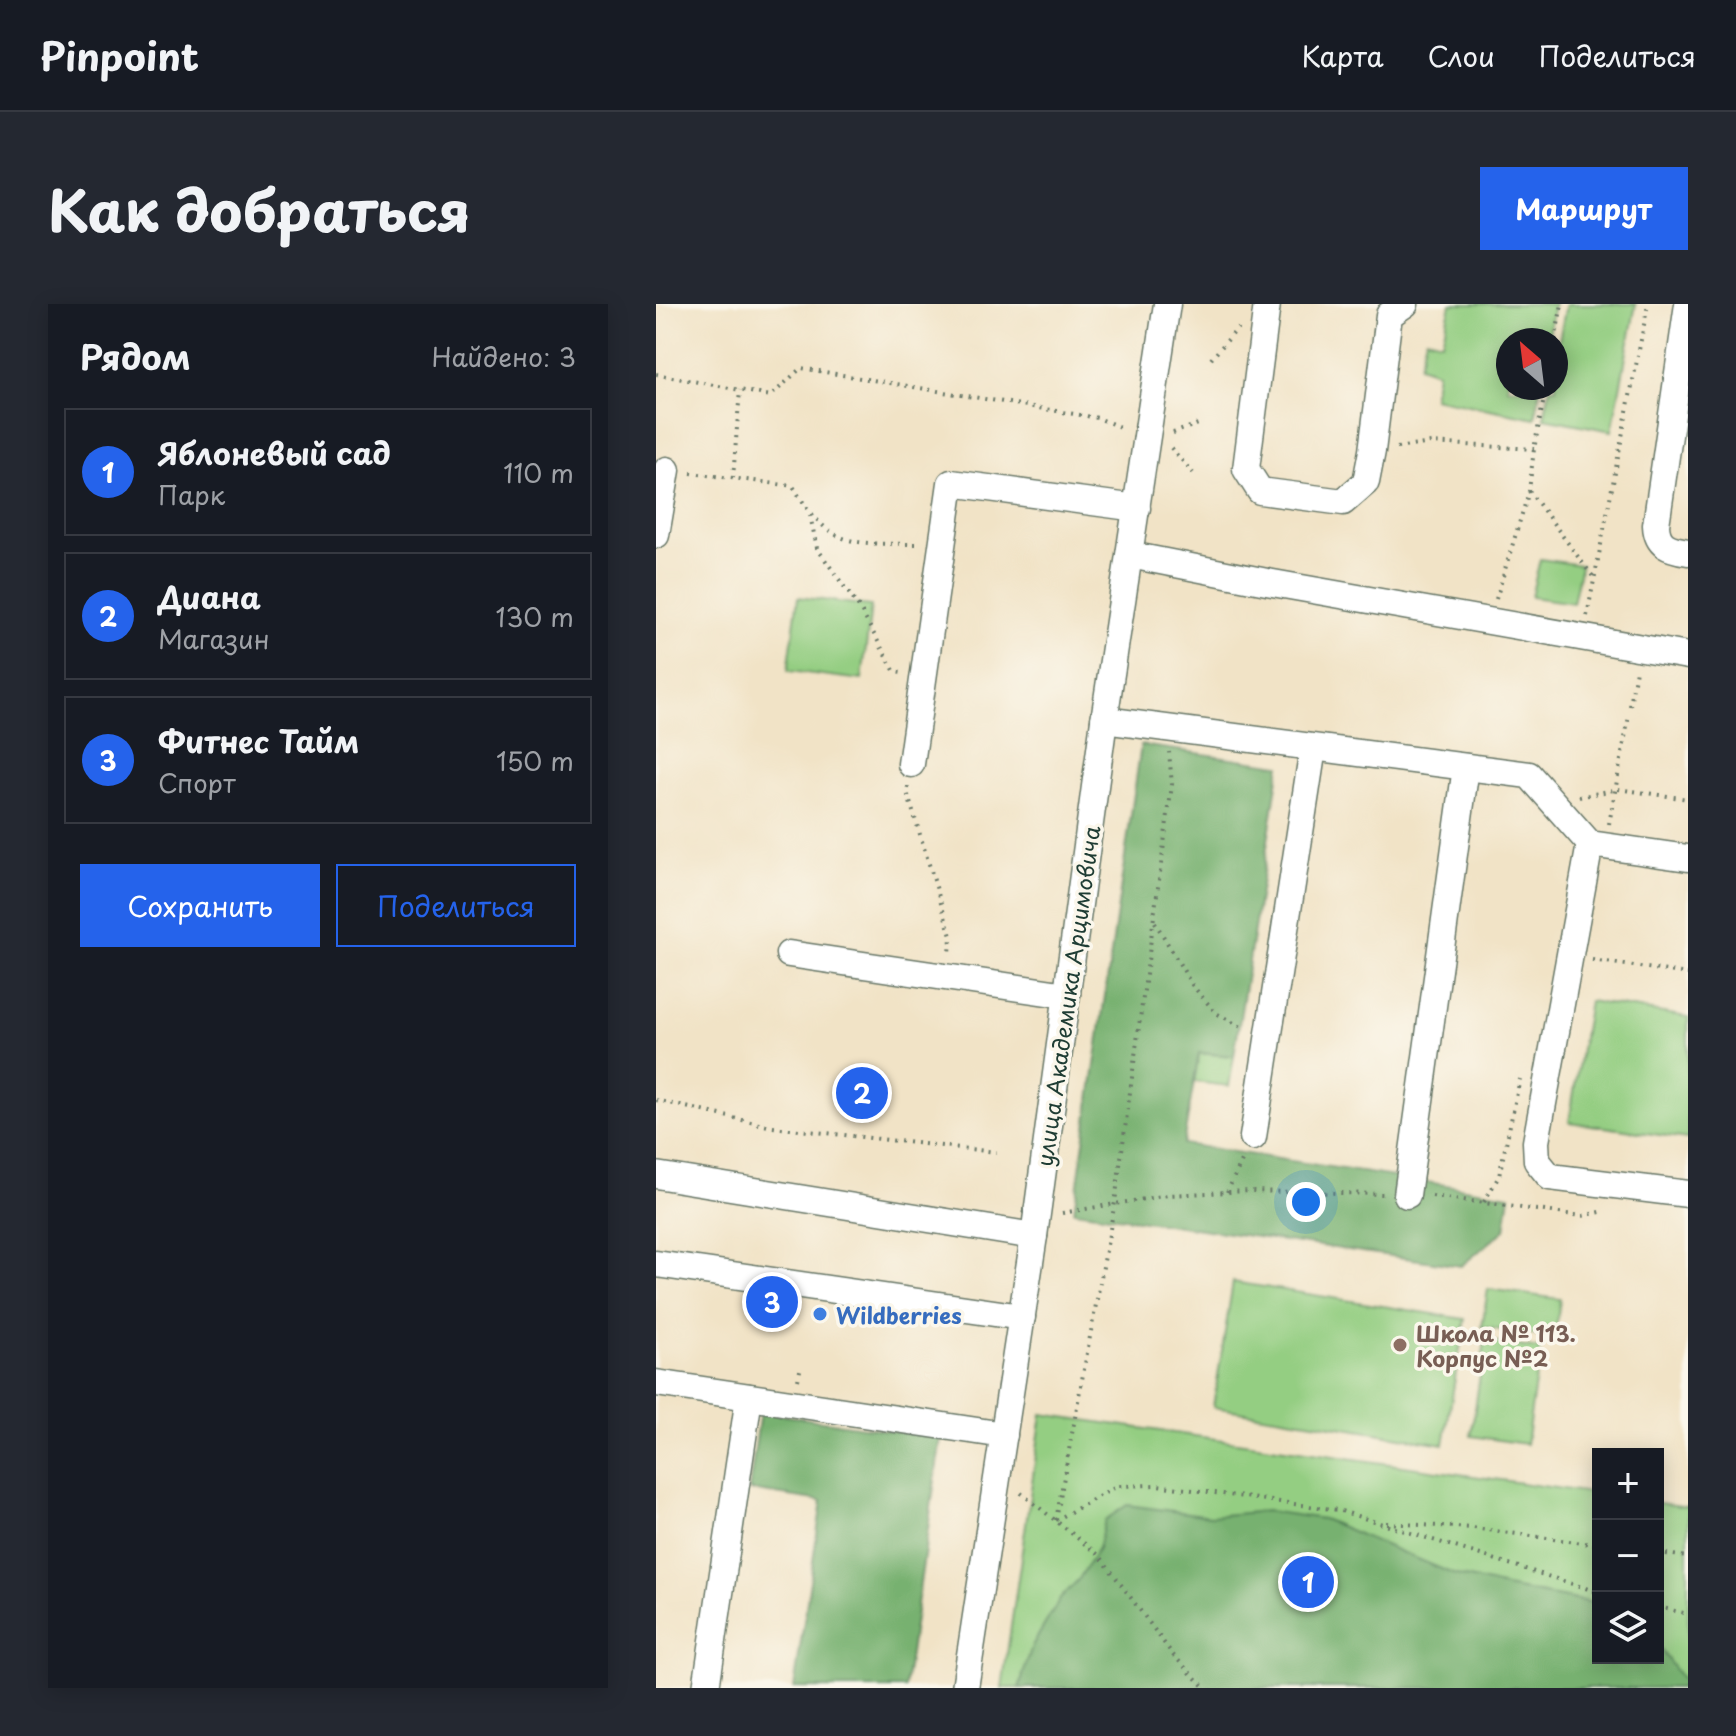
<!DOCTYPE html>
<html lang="ru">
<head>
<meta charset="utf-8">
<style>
	:root { --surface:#171b24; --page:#242831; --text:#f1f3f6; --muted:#9ea1a6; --line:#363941; --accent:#2563eb }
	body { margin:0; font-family:"Playpen Sans",sans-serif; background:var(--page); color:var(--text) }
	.controls { position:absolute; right:24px; bottom:24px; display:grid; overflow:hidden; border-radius:0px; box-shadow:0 4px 20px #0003 }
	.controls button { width:72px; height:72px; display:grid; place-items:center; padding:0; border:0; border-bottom:2px solid var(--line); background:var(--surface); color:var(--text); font:40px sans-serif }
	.compass { position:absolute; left:840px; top:24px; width:72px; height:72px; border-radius:50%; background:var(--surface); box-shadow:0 4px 20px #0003; rotate:332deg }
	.you { position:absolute; left:650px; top:898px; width:28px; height:28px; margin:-20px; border:6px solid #fff; border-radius:50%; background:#1a73e8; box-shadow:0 0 0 12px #1a73e833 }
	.badge { display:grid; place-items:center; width:52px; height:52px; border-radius:50%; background:var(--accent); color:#fff; font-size:26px; font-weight:700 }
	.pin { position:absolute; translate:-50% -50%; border:4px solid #fff; box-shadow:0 2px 8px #0006 }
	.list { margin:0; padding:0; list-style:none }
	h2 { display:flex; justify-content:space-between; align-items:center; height:104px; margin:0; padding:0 32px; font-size:34px }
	h2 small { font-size:26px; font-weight:400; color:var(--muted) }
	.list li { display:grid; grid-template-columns:52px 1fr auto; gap:24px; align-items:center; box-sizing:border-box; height:128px; margin:0 16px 16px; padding:0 16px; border:2px solid var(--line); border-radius:0px }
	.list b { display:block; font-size:30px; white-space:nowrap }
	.list p { margin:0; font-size:26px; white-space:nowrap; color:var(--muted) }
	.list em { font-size:26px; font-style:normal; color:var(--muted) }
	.actions { display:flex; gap:16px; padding:24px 32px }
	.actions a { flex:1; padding:18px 0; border:2px solid var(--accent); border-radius:0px; text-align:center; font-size:28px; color:var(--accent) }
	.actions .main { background:var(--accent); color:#fff }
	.icon { flex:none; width:44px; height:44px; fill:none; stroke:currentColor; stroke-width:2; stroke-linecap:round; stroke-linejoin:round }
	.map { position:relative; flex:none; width:1032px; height:1384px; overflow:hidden; border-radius:0px }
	header { display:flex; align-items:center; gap:48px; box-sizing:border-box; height:112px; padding:0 40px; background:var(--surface); border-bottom:2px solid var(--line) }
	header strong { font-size:38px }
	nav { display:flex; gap:44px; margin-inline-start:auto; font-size:28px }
	.intro { display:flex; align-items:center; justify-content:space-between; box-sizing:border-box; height:192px; padding:0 48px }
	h1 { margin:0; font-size:56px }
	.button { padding:20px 36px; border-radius:0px; background:var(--accent); color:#fff; font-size:28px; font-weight:700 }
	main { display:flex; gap:48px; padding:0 48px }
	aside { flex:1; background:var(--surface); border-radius:0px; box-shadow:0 4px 20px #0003 }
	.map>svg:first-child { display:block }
</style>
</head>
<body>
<header>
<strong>Pinpoint</strong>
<nav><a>Карта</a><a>Слои</a><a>Поделиться</a></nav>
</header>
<div class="intro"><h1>Как добраться</h1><a class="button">Маршрут</a></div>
<main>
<aside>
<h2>Рядом<small>Найдено: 3</small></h2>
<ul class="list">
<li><span class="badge">1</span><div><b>Яблоневый сад</b><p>Парк</p></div><em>110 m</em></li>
<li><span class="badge">2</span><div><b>Диана</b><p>Магазин</p></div><em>130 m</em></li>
<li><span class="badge">3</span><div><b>Фитнес Тайм</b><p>Спорт</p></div><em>150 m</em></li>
</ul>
<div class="actions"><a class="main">Сохранить</a><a>Поделиться</a></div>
</aside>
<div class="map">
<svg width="1032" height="1384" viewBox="0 0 1032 1384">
	<rect width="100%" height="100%" fill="#fbf7ec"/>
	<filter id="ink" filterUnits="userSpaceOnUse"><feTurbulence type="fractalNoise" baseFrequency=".0125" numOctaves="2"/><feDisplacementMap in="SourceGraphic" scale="16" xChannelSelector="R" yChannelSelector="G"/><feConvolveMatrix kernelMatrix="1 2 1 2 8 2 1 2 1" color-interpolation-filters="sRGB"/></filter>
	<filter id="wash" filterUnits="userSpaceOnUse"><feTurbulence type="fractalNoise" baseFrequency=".006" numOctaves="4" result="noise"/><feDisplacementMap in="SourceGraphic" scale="32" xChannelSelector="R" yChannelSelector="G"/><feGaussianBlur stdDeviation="1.8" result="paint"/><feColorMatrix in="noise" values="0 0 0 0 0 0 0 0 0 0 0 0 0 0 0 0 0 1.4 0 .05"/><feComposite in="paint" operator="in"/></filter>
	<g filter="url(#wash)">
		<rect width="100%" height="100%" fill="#f1e3c6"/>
		<g fill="#94ce82" stroke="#5a865b" stroke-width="2">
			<path d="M795,0H898L892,36H852V84H884L879,114L777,94L781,68L763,62L770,34L786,38Z"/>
			<path d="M910,0H980L956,127L888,114L894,84H900V53Z"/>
			<path d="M884,255L925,261L917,299L875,293Z"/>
			<path d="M142,293L215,302L206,376L132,367Z"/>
			<path d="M933,697L1032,713V835L913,818Z"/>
			<path d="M543,749L578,752L573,782L538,778Z"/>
			<path d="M577,978L809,1015L788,1140L557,1103Z"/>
			<path d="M832,985L904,995L899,1034L826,1023Z"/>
			<path d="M829,1037L884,1045L870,1140L815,1132Z"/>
			<path d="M386,1110L942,1190V1354H1002V1199L1032,1203V1384H346Z"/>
		</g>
		<g fill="#77b170" stroke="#4b7752" stroke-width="2">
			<path d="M485,441L624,461L578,752L543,749L527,840L854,891L849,926L805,962L418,907Z"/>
			<path d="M104,1108L285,1134L249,1384H138L166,1197L93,1186Z"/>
			<path d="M471,1201L555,1212L611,1207L667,1215L797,1270L849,1283L938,1299L942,1301V1354H1002V1342L1027,1377L1025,1384H363L376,1342L404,1295L423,1275L442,1244L449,1216Z"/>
		</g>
	</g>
	<g filter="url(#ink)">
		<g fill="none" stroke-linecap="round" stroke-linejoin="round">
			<defs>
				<g id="minor">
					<path d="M611,0L590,165L604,187L687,198L710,178L716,147L733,11L749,0"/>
					<path d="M1032,0L1000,221C1001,242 1013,245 1032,248"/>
					<path d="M0,231L11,166"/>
					<path d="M474,251L611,278L1032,352"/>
					<path d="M448,416L873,471L934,540L1032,554"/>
					<path d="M255,460L295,179L481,204"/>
					<path d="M934,540L880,838L881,857L894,873L1032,890"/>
					<path d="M133,650L411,691"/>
					<path d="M597,833L657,444"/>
					<path d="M0,871L378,932"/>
					<path d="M751,891L810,463"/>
					<path d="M0,960L366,1013"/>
					<path d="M0,1079L348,1131"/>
					<path d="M50,1384L93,1093"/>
					<path d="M309,1384L378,932L448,416L511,0"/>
				</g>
			</defs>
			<use href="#minor" stroke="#687767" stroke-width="29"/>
			<g stroke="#687767" stroke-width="4" stroke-dasharray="2 6" stroke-linecap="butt">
				<path d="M899,36L906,0"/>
				<path d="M555,55L582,24"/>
				<path d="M0,70L115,92L145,64L442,114L466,124"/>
				<path d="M517,129L545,119"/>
				<path d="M515,144L537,169"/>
				<path d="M741,144L775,139L878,145"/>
				<path d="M35,169L137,182C175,246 195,239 264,240"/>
				<path d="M77,174L84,86"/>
				<path d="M873,187L938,274"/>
				<path d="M154,211L161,244L204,305L239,368L246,369"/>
				<path d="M840,295L873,187L878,145L890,84"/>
				<path d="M931,312L992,0"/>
				<path d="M974,402L980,366"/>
				<path d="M252,483L251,488L295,632L294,651"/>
				<path d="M923,493L962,485L1032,495"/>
				<path d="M953,520L973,412"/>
				<path d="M499,618L536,681L560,709L589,725"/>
				<path d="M936,656L1032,670"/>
				<path d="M0,796L116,823L340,848"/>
				<path d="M571,888L588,853"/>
				<path d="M776,892L926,912L949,907"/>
				<path d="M828,898L843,872L864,775"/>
				<path d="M406,909L512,891L593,887L727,890"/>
				<path d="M142,1076L145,1062"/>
				<path d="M365,1189L444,1252L517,1351L549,1384"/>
				<path d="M400,1216L459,898L516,481L513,448"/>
				<path d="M400,1216L462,1182L501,1181L682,1206L942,1288"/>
				<path d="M730,1219L817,1224L942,1241"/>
				<path d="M1002,1249L1032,1253"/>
				<path d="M1002,1303L1032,1310"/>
			</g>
			<use href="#minor" stroke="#fff" stroke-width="26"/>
		</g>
	</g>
	<circle fill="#3f7fe0" stroke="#fbf7ec" stroke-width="3" cx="164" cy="1010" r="8"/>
	<circle fill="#8d6e63" stroke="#fbf7ec" stroke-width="3" cx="744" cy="1041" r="8"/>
	<g text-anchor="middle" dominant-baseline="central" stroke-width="7" stroke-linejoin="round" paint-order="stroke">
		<g font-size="22" fill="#1f3d34" stroke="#fbf7ec">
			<text transform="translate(411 692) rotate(-82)">улица Академика Арцимовича</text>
		</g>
		<g font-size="22" font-weight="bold" fill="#366cbe" stroke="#fbf7ec" text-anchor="start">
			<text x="180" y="1010">Wildberries</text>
		</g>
		<g font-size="22" font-weight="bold" fill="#785e54" stroke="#fbf7ec" text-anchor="start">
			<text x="760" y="1028">Школа № 113.<tspan x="760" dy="25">Корпус №2</tspan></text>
		</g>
	</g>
</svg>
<div class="controls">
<button>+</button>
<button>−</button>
<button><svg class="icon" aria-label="layers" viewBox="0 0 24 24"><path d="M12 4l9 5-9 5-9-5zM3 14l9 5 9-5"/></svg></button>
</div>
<svg class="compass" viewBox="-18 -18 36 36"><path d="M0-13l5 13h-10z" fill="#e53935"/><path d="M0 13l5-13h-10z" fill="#9ea1a6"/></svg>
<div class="you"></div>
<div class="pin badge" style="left:652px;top:1278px">1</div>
<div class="pin badge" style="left:206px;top:789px">2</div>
<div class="pin badge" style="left:116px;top:998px">3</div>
</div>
</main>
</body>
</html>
